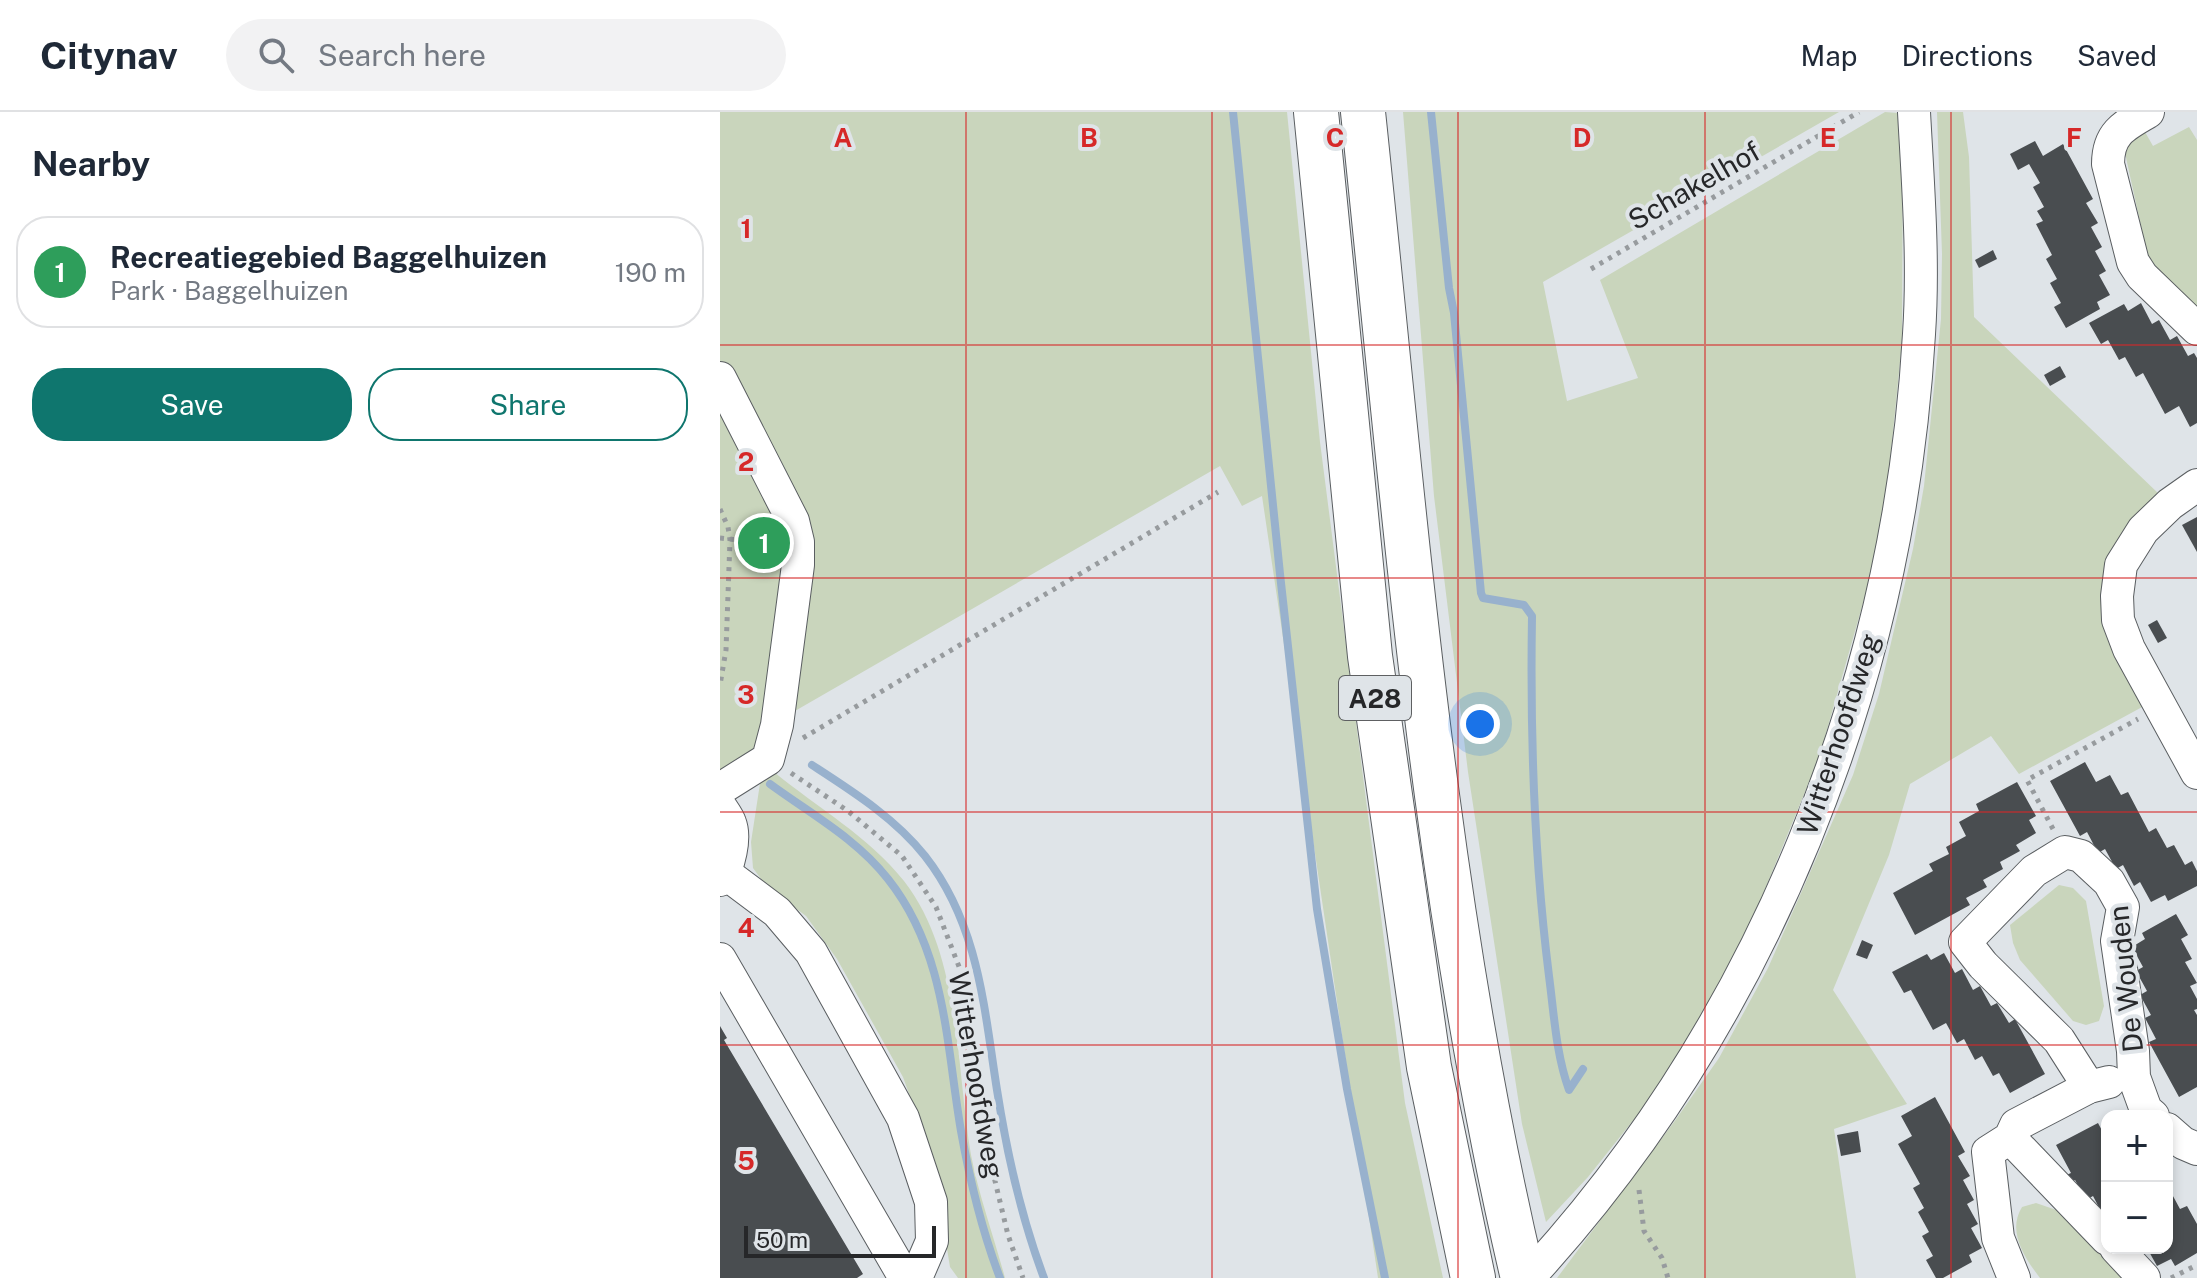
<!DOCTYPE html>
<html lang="en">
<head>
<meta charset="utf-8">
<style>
	:root { --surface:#fff; --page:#f2f2f3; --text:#1f2937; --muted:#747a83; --line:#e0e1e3; --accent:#0f766e }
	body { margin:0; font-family:"Public Sans",sans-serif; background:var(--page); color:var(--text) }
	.controls { position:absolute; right:24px; bottom:24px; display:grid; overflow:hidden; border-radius:16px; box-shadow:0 4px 12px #0003 }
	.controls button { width:72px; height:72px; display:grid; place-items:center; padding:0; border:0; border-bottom:2px solid var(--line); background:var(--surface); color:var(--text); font:40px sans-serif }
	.scale { position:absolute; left:24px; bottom:20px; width:192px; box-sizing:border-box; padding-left:8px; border:4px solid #262729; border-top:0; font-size:22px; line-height:28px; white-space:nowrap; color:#262729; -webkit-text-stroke:6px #dfe4e8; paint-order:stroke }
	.you { position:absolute; left:760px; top:612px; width:28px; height:28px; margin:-20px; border:6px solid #fff; border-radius:50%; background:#1a73e8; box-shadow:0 0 0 12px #1a73e833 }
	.badge { display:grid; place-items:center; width:52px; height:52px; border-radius:50%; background:var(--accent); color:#fff; font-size:26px; font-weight:700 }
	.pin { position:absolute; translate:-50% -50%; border:4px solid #fff; box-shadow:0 2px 8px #0006 }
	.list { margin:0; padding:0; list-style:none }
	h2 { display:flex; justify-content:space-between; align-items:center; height:104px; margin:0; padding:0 32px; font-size:34px }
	h2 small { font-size:26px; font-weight:400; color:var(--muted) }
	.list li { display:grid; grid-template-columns:52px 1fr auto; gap:24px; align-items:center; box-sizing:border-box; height:112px; margin:0 16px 16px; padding:0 16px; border:2px solid var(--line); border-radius:32px }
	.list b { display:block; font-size:30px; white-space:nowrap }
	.list p { margin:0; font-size:26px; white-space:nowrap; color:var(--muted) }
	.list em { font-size:26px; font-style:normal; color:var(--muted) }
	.actions { display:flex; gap:16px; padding:24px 32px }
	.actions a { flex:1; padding:18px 0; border:2px solid var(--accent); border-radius:32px; text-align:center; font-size:28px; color:var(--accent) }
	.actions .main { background:var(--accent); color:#fff }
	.icon { flex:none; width:44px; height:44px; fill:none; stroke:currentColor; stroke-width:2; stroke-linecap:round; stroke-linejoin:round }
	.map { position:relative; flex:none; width:1477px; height:1166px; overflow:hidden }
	header { display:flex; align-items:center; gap:48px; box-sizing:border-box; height:112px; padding:0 40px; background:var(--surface); border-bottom:2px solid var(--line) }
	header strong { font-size:38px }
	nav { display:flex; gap:44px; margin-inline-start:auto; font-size:28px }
	.search { width:560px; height:72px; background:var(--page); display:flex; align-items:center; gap:20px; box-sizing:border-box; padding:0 28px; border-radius:44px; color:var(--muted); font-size:30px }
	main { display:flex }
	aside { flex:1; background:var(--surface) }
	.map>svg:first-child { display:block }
</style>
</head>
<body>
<header>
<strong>Citynav</strong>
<div class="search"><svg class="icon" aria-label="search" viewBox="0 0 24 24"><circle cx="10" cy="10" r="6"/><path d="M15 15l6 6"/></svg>Search here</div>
<nav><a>Map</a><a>Directions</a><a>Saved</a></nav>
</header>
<main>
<aside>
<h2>Nearby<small></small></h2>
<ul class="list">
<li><span class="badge" style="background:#2e9e5b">1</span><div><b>Recreatiegebied Baggelhuizen</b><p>Park · Baggelhuizen</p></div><em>190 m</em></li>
</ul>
<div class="actions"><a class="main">Save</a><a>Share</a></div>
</aside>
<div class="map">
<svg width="1477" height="1166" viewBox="0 0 1477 1166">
	<rect width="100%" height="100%" fill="#dfe4e8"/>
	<g fill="#c9d5bc">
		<path d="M0,0H567L600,330L685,991L723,1166H658L542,384L522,394L500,354L68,603L29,642L0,661Z"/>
		<path d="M683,0H1119L823,170L847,289L918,266L880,168L1160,3L1165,0L1178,1L1183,12L1182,230L1167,380L1147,477L1099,646L1034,804L977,914L931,986L868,1065L826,1110L802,1012L748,660L714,384Z"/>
		<path d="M1217,0H1243L1249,45L1254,205L1439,382L1417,401L1402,423L1424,594L1299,662L1271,624L1190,672L1169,743L1113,878L1187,992L1114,1017L1136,1166H837L954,1010L999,946L1048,856L1133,663L1159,582L1193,437L1204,374L1221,207L1222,142Z"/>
		<path d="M1469,15L1477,28V199L1429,151L1405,41L1410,28L1425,20L1433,34Z"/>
		<path d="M54,660C98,696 148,724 184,769C241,842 236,955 251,1043C259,1084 274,1125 285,1166H238L230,1155L212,1046L183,965L117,847L86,804L47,775L33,756L31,730L41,665Z"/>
		<path d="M1339,773L1353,776L1366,789L1384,894L1379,909L1366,913L1353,909L1300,848L1293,831L1290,813Z"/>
		<path d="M1316,1091L1345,1101L1404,1166H1320C1304,1145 1287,1119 1302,1095Z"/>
	</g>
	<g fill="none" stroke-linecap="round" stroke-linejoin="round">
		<g stroke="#98b1cd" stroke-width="8">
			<path d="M513,0L560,462L597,797L627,977L665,1166"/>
			<path d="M711,0L729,176L734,201L761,481L763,486L804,493L812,504C810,625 814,744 829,864C834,902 836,942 849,978L863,957"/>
			<path d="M92,653C132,679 175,706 205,744C259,813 264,896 277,978C287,1042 301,1105 324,1166"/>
			<path d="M50,672C91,702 137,727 168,767C226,840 226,931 241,1019C250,1069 262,1119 280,1166"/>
		</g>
	</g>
	<g fill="#494d50">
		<path d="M1315,29L1323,44L1343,32L1373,87L1366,91L1378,111L1371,115L1382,135L1375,139L1386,159L1379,163L1390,183L1377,190L1380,197L1346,216L1334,195L1341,191L1330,171L1337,167L1326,147L1332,143L1316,112L1323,109L1317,99L1324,95L1313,75L1320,71L1309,52L1298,58L1290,42Z"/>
		<path d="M1273,138L1277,147L1259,156L1255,148Z"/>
		<path d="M1421,191L1432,212L1439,208L1450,228L1457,224L1468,244L1474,241L1477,246V311L1470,315L1459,294L1445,302L1423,261L1416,265L1405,245L1399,248L1388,228L1381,232L1369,211L1404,192L1408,199Z"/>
		<path d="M1340,254L1346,265L1330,274L1324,263Z"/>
		<path d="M1477,405V440L1462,413Z"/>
		<path d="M1437,508L1447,526L1438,531L1428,513Z"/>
		<path d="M1365,650L1376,670L1390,663L1401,683L1408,680L1429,720L1436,716L1447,736L1454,733L1465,753L1472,749L1477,759V774L1448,789L1445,783L1431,790L1420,770L1414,774L1403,753L1396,757L1385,737L1378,741L1367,720L1360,724L1330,669Z"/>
		<path d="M1297,670L1316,704L1309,708L1316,721L1296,733L1300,739L1280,750L1283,757L1263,768L1267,775L1246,786L1250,793L1195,823L1173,781L1213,759L1209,752L1229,742L1226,735L1246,724L1239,710L1259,699L1256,692Z"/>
		<path d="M1456,802L1468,823L1461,827L1472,847L1465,850L1477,871L1470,874L1477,887V897L1474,898L1477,903V975L1459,985L1429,930L1436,927L1425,906L1431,903L1420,883L1427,879L1416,859L1423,855L1412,835L1425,827L1422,821Z"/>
		<path d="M1142,828L1153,833L1147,847L1136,843Z"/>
		<path d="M1224,841L1235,861L1242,857L1253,878L1260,874L1271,894L1277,891L1289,911L1295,907L1325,962L1290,981L1279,961L1273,964L1262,944L1255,948L1244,927L1237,931L1226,911L1213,918L1191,878L1184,881L1172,860L1207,842L1211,848Z"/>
		<path d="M0,914L7,926L4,928L143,1162L137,1166H0Z"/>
		<path d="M1215,985L1245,1040L1238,1044L1250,1064L1243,1068L1254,1088L1247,1092L1258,1112L1251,1116L1262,1136L1249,1143L1252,1150L1223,1166H1216L1206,1148L1213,1144L1202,1124L1209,1120L1198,1100L1204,1096L1193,1076L1200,1072L1178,1032L1192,1024L1181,1004Z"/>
		<path d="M1378,1011L1387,1028V1103L1384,1105L1373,1084L1366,1088L1355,1068L1348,1071L1344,1064L1351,1061L1336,1033Z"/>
		<path d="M1138,1019L1141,1040L1121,1044L1117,1023Z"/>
		<path d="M1447,1073L1460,1097L1467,1094L1477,1112V1141L1455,1154L1451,1147L1437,1154L1427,1136H1447Z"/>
	</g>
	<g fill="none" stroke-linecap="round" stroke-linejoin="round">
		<defs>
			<g id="minor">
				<path d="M1428,0C1403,14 1388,22 1388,52L1413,150L1422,164L1477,217"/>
				<path d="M0,266L73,409L78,430V453L57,613L48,647L0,677"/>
				<path d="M1477,373L1450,392L1423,418L1401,453L1397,484L1398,508L1409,537L1477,661"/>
				<path d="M0,694C3,699 8,705 10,711C16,726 9,754 0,768"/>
				<path d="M5,761L57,800L91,840L183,1006L211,1090L212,1129L196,1166"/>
				<path d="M0,847L185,1166"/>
				<path d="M1369,975L1339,928L1263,853L1245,830L1314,759L1345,740L1361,744L1389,770L1403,795L1397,829L1413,939L1414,965L1426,998L1433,1004"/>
				<path d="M1447,1017L1463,1031L1477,1037"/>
				<path d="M1290,1026L1387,1127"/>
				<path d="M1396,1136L1424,1166"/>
				<path d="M808,1166C1044,910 1179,569 1199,222C1204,149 1198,73 1194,0"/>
				<path d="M1294,1166L1278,1126L1268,1040L1290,1026L1296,1013L1369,975L1389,970"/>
			</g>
			<g id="highway">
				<path d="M596,0L650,544L709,955L753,1166"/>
				<path d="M643,0C684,389 713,784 803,1166"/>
			</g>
		</defs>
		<use href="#minor" stroke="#5a5e61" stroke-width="34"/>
		<use href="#highway" stroke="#5a5e61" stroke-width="46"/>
		<g stroke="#979b9e" stroke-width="5" stroke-dasharray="4 6" stroke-linecap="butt">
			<path d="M871,157L1139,0"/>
			<path d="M0,397L8,415L10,428L6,538L0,573"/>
			<path d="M0,426L53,432"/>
			<path d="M83,626L498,380"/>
			<path d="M71,661L128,699L182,744L216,795L243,865L270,1048L288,1123L303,1166"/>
			<path d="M1333,717L1307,668L1418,607"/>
			<path d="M919,1078L924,1119L942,1146L948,1166"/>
			<path d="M1451,1166L1477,1153"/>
		</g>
		<use href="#minor" stroke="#fff" stroke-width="32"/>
		<use href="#highway" stroke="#fff" stroke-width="44"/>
	</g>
	<path fill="none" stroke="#d62828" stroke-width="2" stroke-opacity="0.55" d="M246,0V1166M492,0V1166M738,0V1166M985,0V1166M1231,0V1166M0,233H1477M0,466H1477M0,700H1477M0,933H1477"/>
	<g text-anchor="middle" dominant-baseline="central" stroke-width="8" stroke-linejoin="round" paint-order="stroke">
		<rect fill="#dfe4e8" stroke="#5e6062" stroke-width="2" x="619" y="564" width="72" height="44" rx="6"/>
		<g font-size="26" font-weight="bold" fill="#262729">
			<text x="655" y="586">A28</text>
		</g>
		<g font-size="28" fill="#262729" stroke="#dfe4e8">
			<text transform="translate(974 73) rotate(-30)">Schakelhof</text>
			<text transform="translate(1118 622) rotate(-72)">Witterhoofdweg</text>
			<text transform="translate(1405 867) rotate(-96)">De Wouden</text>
			<text transform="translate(257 963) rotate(80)">Witterhoofdweg</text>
		</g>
	</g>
	<g font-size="26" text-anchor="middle" font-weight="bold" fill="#d62828" stroke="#dfe4e8" stroke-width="8" stroke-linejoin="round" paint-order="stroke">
		<text x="123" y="35">A</text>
		<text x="369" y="35">B</text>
		<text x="615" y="35">C</text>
		<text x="862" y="35">D</text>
		<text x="1108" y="35">E</text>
		<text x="1354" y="35">F</text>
		<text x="26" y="126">1</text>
		<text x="26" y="359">2</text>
		<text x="26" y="592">3</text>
		<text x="26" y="825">4</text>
		<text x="26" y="1058">5</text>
	</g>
</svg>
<div class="controls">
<button>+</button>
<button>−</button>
</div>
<div class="scale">50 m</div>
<div class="you"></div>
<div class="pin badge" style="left:44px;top:431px;background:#2e9e5b">1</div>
</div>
</main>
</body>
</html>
